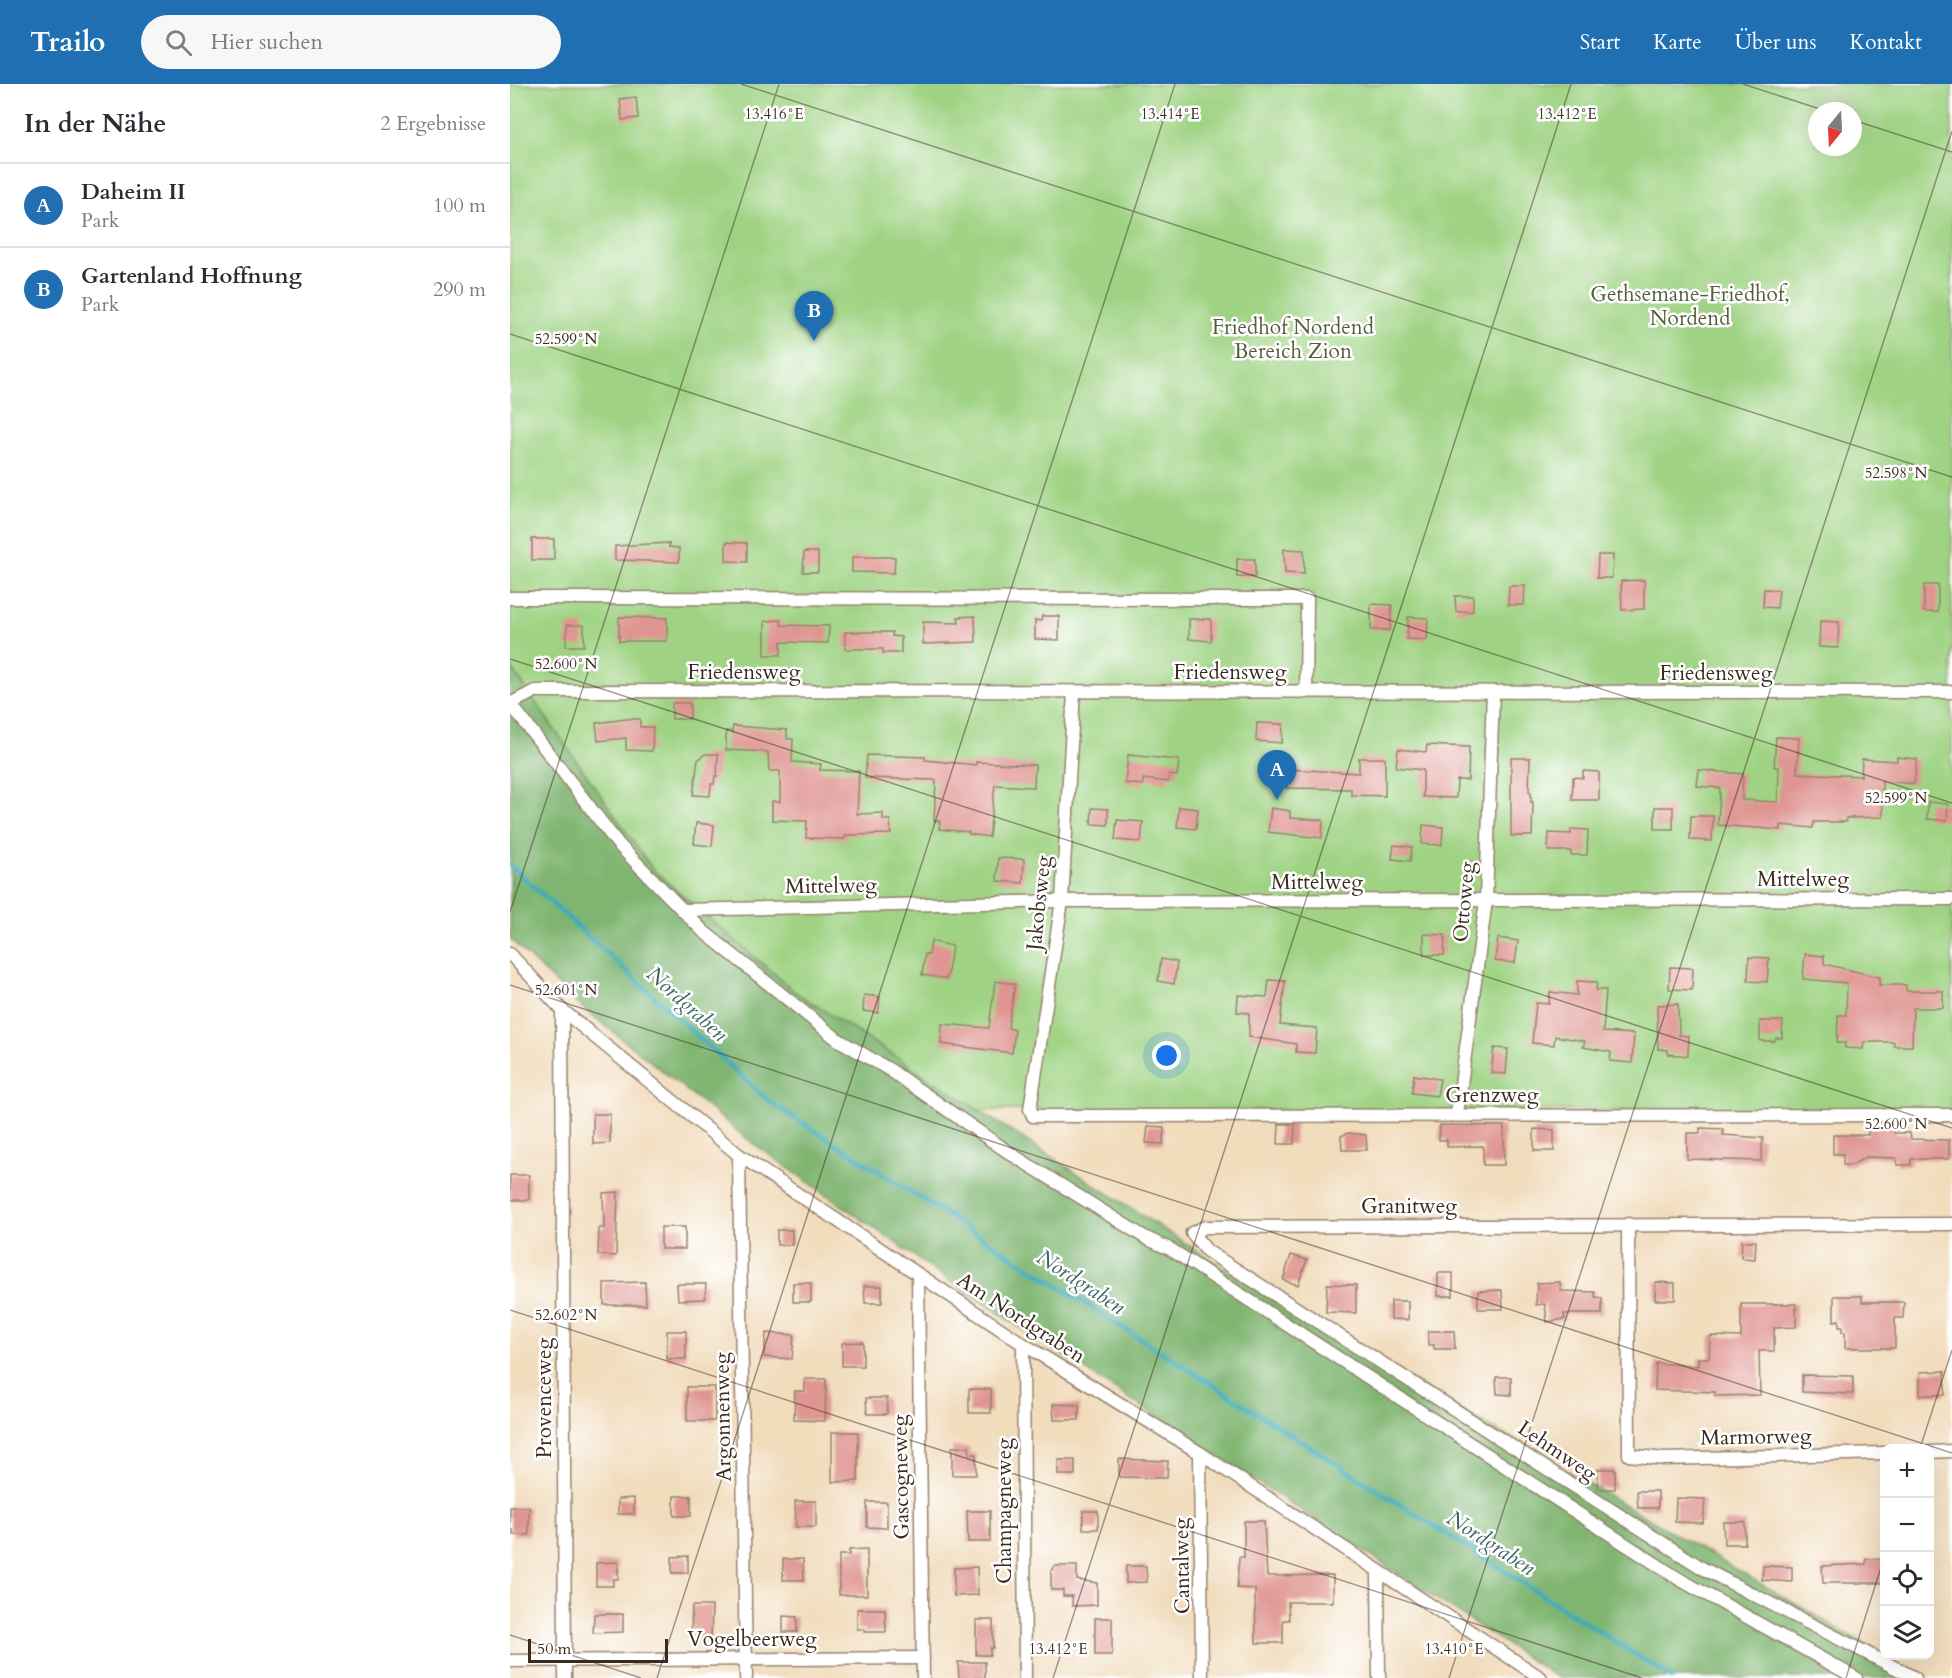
<!DOCTYPE html>
<html lang="de">
<head>
<meta charset="utf-8">
<style>
	:root { --surface:#fff; --page:#f7f7f7; --text:#2b2b33; --muted:#7c7c81; --line:#e1e1e2; --accent:#1f6fb2 }
	body { margin:0; font-family:Cardo,serif; background:var(--page); color:var(--text) }
	.controls { position:absolute; right:18px; bottom:18px; display:grid; overflow:hidden; border-radius:12px; box-shadow:0 6px 24px #0002 }
	.controls button { width:54px; height:54px; display:grid; place-items:center; padding:0; border:0; border-bottom:2px solid var(--line); background:var(--surface); color:var(--text); font:30px sans-serif }
	.compass { position:absolute; left:1298px; top:18px; width:54px; height:54px; border-radius:50%; background:var(--surface); box-shadow:0 6px 24px #0002; rotate:198deg }
	.scale { position:absolute; left:18px; bottom:15px; width:140px; box-sizing:border-box; padding-left:6px; border:3px solid #3b2a1e; border-top:0; font-size:16px; line-height:21px; white-space:nowrap; color:#3b2a1e; -webkit-text-stroke:4px #fff; paint-order:stroke }
	.you { position:absolute; left:657px; top:972px; width:21px; height:21px; margin:-15px; border:4px solid #fff; border-radius:50%; background:#1a73e8; box-shadow:0 0 0 9px #1a73e833 }
	.badge { display:grid; place-items:center; width:39px; height:39px; border-radius:50%; background:var(--accent); color:#fff; font-size:20px; font-weight:700 }
	.pin { position:absolute; translate:-50% -50px; filter:drop-shadow(0 2px 3px #0008) }
	.pin::after { content:''; position:absolute; top:32px; width:21px; height:18px; background:inherit; clip-path:polygon(0 0,100% 0,50% 100%) }
	.list { margin:0; padding:0; list-style:none }
	h2 { display:flex; justify-content:space-between; align-items:center; height:78px; margin:0; padding:0 24px; font-size:26px }
	h2 small { font-size:20px; font-weight:400; color:var(--muted) }
	.list li { display:grid; grid-template-columns:39px 1fr auto; gap:18px; align-items:center; box-sizing:border-box; height:84px; padding:0 24px; border-top:2px solid var(--line) }
	.list b { display:block; font-size:22px; white-space:nowrap }
	.list p { margin:0; font-size:20px; white-space:nowrap; color:var(--muted) }
	.list em { font-size:20px; font-style:normal; color:var(--muted) }
	.icon { flex:none; width:33px; height:33px; fill:none; stroke:currentColor; stroke-width:2; stroke-linecap:round; stroke-linejoin:round }
	.map { position:relative; flex:none; width:1442px; height:1594px; overflow:hidden }
	header { display:flex; align-items:center; gap:36px; box-sizing:border-box; height:84px; padding:0 30px; background:var(--accent); color:#fff }
	header strong { font-size:28px }
	nav { display:flex; gap:33px; margin-inline-start:auto; font-size:21px }
	.search { width:420px; height:54px; background:var(--page); display:flex; align-items:center; gap:15px; box-sizing:border-box; padding:0 21px; border-radius:33px; color:var(--muted); font-size:22px }
	main { display:flex }
	aside { flex:1; background:var(--surface) }
	.map>svg:first-child { display:block }
</style>
</head>
<body>
<header>
<strong>Trailo</strong>
<div class="search"><svg class="icon" aria-label="search" viewBox="0 0 24 24"><circle cx="10" cy="10" r="6"/><path d="M15 15l6 6"/></svg>Hier suchen</div>
<nav><a>Start</a><a>Karte</a><a>Über uns</a><a>Kontakt</a></nav>
</header>
<main>
<aside>
<h2>In der Nähe<small>2 Ergebnisse</small></h2>
<ul class="list">
<li><span class="badge">A</span><div><b>Daheim II</b><p>Park</p></div><em>100 m</em></li>
<li><span class="badge">B</span><div><b>Gartenland Hoffnung</b><p>Park</p></div><em>290 m</em></li>
</ul>
</aside>
<div class="map">
<svg width="1442" height="1594" viewBox="0 0 1442 1594">
	<rect width="100%" height="100%" fill="#fff"/>
	<filter id="ink" filterUnits="userSpaceOnUse"><feTurbulence type="fractalNoise" baseFrequency=".0167" numOctaves="2"/><feDisplacementMap in="SourceGraphic" scale="12" xChannelSelector="R" yChannelSelector="G"/><feConvolveMatrix kernelMatrix="1 2 1 2 8 2 1 2 1" color-interpolation-filters="sRGB"/></filter>
	<filter id="wash" filterUnits="userSpaceOnUse"><feTurbulence type="fractalNoise" baseFrequency=".008" numOctaves="4" result="noise"/><feDisplacementMap in="SourceGraphic" scale="24" xChannelSelector="R" yChannelSelector="G"/><feGaussianBlur stdDeviation="1.35" result="paint"/><feColorMatrix in="noise" values="0 0 0 0 0 0 0 0 0 0 0 0 0 0 0 0 0 1.4 0 .05"/><feComposite in="paint" operator="in"/></filter>
	<g filter="url(#wash)">
		<rect width="100%" height="100%" fill="#f1dcbc"/>
		<path fill="#9fd383" stroke="#6d7e50" stroke-width="1.5" fill-rule="evenodd" d="M0,0H1442V1027L468,1026L285,908L143,786L0,582ZM1307,27H1343V63H1307Z"/>
		<path fill="#7fb571" stroke="#5d7048" stroke-width="1.5" d="M0,582L143,786L285,908L784,1229L1358,1562L1395,1594H1048L447,1202L244,1060L63,916L0,855Z"/>
		<g fill="none" stroke-linecap="round" stroke-linejoin="round">
			<path stroke="#3baab8" stroke-width="5" d="M0,781L260,1018L1162,1594"/>
		</g>
		<g id="blocks">
			<g fill="#df9592">
				<path d="M126,13L128,34L112,36L110,15Z"/>
				<rect x="22" y="455" width="22" height="21"/>
				<path d="M216,458L237,459V478L216,477Z"/>
				<path d="M159,459V463L169,464V478L105,476V462Z"/>
				<path d="M774,465L794,466V490L775,489Z"/>
				<path d="M294,468H308V488H293Z"/>
				<path d="M1088,471H1103L1102,494H1087Z"/>
				<path d="M342,473H385L384,489L342,488Z"/>
				<rect x="727" y="475" width="18" height="18"/>
				<path d="M1134,496V525L1112,526L1111,497Z"/>
				<rect x="1414" y="501" width="14" height="27"/>
				<path d="M999,502H1015L1014,521H998Z"/>
				<path d="M1254,505L1269,506L1267,524L1253,523Z"/>
				<path d="M945,512H963V527L946,528Z"/>
				<path d="M861,520L882,521L880,546H861Z"/>
				<path d="M465,532L466,558L413,560V538L449,539L448,533Z"/>
				<path d="M532,532H549V556L525,555V536L531,537Z"/>
				<path d="M109,533L157,534V557H109Z"/>
				<path d="M898,533L918,534L917,556L897,555Z"/>
				<path d="M679,535H701V557L679,555Z"/>
				<path d="M271,536V541L319,542L318,559L271,558V571H255V537Z"/>
				<path d="M1310,537L1329,538L1328,564L1309,563Z"/>
				<path d="M57,541H74V562H56Z"/>
				<path d="M335,548H382V552L391,553V569H373V565H335Z"/>
				<rect x="162" y="619" width="18" height="16"/>
				<path d="M116,635H130V643H143L142,667L116,666V654L88,657L86,639Z"/>
				<path d="M747,639L773,640L772,659L746,657Z"/>
				<path d="M223,642L277,646V655H283L282,678L311,680L310,686L349,687L347,730L373,729V736H380L381,750L337,751L334,755L296,754L297,737L262,736V717L270,718V687H259L258,668L216,666V647L222,648Z"/>
				<path d="M1266,653L1289,654L1287,689L1351,692L1352,675L1387,677V673L1407,675L1404,700L1372,697L1373,733L1336,734V738H1304L1303,744L1271,741V746L1208,741L1210,704L1187,702L1189,686L1233,690L1232,716L1268,718L1269,683H1264Z"/>
				<path d="M917,661L959,663L958,696H947L946,714L913,713V686L886,683L888,665L916,668Z"/>
				<path d="M195,670H208L207,692H205L204,700H201L200,712L183,711L188,676Z"/>
				<path d="M357,671L415,673V676L466,681V678L525,681L524,703L485,701L479,753L459,750V748L429,745L430,737H424L426,696L355,694Z"/>
				<path d="M618,671L669,676L667,692L659,691L658,698L633,695V701L615,699Z"/>
				<path d="M849,674H875V712L841,711V705L776,704L778,685L849,689Z"/>
				<path d="M1001,674H1020L1019,708H1021V718H1023L1022,752H1001Z"/>
				<path d="M1073,687L1089,688V716H1062L1063,693L1073,694Z"/>
				<path d="M1418,718L1438,720L1437,737L1417,735Z"/>
				<path d="M669,723L688,725L686,745L667,743Z"/>
				<rect x="1145" y="723" width="18" height="22"/>
				<path d="M582,724L598,725V741L581,740Z"/>
				<path d="M761,724L780,727V734L813,736L812,754L758,748Z"/>
				<path d="M1181,732H1203L1202,757L1180,756Z"/>
				<path d="M607,736L633,738L631,758L605,756Z"/>
				<path d="M186,739L204,741L202,762L184,760Z"/>
				<path d="M913,741L933,743L932,761L912,760Z"/>
				<path d="M1061,745L1078,746L1077,771H1061V767H1038L1039,749L1061,750Z"/>
				<path d="M884,761L902,763L900,777L882,775Z"/>
				<path d="M488,774L514,775L513,799L487,797Z"/>
				<path d="M914,850L935,851L934,871H914Z"/>
				<path d="M988,854L1008,857L1005,879L985,877Z"/>
				<path d="M421,857L442,862L437,895L412,891L415,870L419,871Z"/>
				<path d="M1295,870L1314,872V880L1370,893L1369,901H1396V907H1433V924H1403L1402,962H1384V958H1354L1353,965L1335,964V959H1327L1328,931H1336L1337,899L1293,895Z"/>
				<path d="M1239,873L1259,874L1257,898L1238,897Z"/>
				<path d="M651,875L667,878L664,900L648,897Z"/>
				<path d="M1160,883L1183,884L1182,906L1159,905Z"/>
				<path d="M759,896L775,897L770,941L807,944L805,969L786,968V960L739,953V929L727,928L728,911L757,913Z"/>
				<path d="M485,897L505,900L498,944L505,946L502,969L431,960L432,940L479,944Z"/>
				<path d="M1067,897L1087,898L1086,906H1096L1093,948L1124,950L1122,979L1100,977L1101,968L1073,963L1075,957L1045,952L1044,961L1022,959L1026,919L1039,920L1040,908L1067,911Z"/>
				<path d="M354,911L370,913L368,929L353,927Z"/>
				<path d="M1168,920L1169,951L1179,952L1178,972L1158,970V966L1148,965L1147,921Z"/>
				<path d="M1250,937H1273L1272,954H1266L1265,957H1250Z"/>
				<path d="M984,964L998,965L996,990L981,989Z"/>
				<path d="M904,991L930,995L927,1012L902,1009Z"/>
				<path d="M83,1030H100V1059L83,1060Z"/>
				<path d="M1358,1039H1384V1049H1400L1401,1055L1439,1056V1075H1401V1081H1387L1386,1074L1356,1073L1342,1081H1333V1070H1323V1051H1358Z"/>
				<path d="M769,1040H785L784,1060H768Z"/>
				<path d="M930,1041L994,1042V1081H973V1062L937,1063V1056H929Z"/>
				<path d="M638,1042L654,1043L653,1060L636,1059Z"/>
				<path d="M1190,1044L1213,1045V1051L1253,1054L1251,1077L1177,1075V1049H1190Z"/>
				<path d="M1024,1045L1044,1046V1067H1024Z"/>
				<path d="M838,1049L856,1051L857,1066H832L831,1052Z"/>
				<rect x="0" y="1091" width="19" height="25"/>
				<path d="M108,1108L106,1172L88,1171L89,1144H94L93,1109Z"/>
				<rect x="151" y="1143" width="24" height="22"/>
				<rect x="267" y="1146" width="15" height="15"/>
				<path d="M1232,1157H1246L1245,1175L1231,1174Z"/>
				<path d="M781,1171L797,1176L788,1201L773,1196Z"/>
				<rect x="928" y="1189" width="15" height="23"/>
				<path d="M135,1198L136,1221H94V1199Z"/>
				<path d="M1050,1198L1051,1207L1085,1208V1213L1092,1214V1230H1054L1055,1235L1037,1238L1035,1220L1026,1221L1027,1199Z"/>
				<path d="M1145,1198L1165,1199V1216H1145Z"/>
				<rect x="283" y="1199" width="18" height="19"/>
				<path d="M167,1200H196L195,1215L168,1216Z"/>
				<path d="M817,1200L846,1201V1229L816,1228Z"/>
				<path d="M354,1202H372V1219H355Z"/>
				<path d="M992,1206L993,1225H968V1207Z"/>
				<path d="M1324,1212H1352V1218H1394L1393,1234H1385V1264H1335V1248H1332V1243H1329V1236L1324,1237Z"/>
				<path d="M881,1217H898V1236L881,1235Z"/>
				<path d="M1231,1220H1286V1243L1264,1244V1267H1249L1250,1311L1205,1312V1308L1145,1306L1146,1279L1188,1282V1274H1199L1200,1252L1231,1253Z"/>
				<rect x="157" y="1247" width="19" height="28"/>
				<path d="M918,1247H944L945,1265H924V1261H918Z"/>
				<path d="M256,1249L284,1251L282,1275L254,1273Z"/>
				<path d="M353,1258V1282H332V1259Z"/>
				<path d="M1435,1287V1311H1410V1288Z"/>
				<path d="M1292,1291L1343,1292V1310L1292,1308Z"/>
				<path d="M986,1293H1001V1311L987,1310Z"/>
				<path d="M295,1295H316L315,1337L284,1336L285,1307H295Z"/>
				<rect x="177" y="1303" width="28" height="34"/>
				<rect x="459" y="1305" width="22" height="24"/>
				<path d="M356,1314H377V1330H357Z"/>
				<path d="M543,1320L569,1321V1336H544Z"/>
				<path d="M322,1348H348V1397L322,1398Z"/>
				<path d="M442,1363H459L460,1370H466V1391H442Z"/>
				<path d="M609,1375L658,1377L657,1394L609,1393Z"/>
				<rect x="548" y="1376" width="17" height="15"/>
				<rect x="1088" y="1385" width="17" height="20"/>
				<path d="M1127,1407H1148V1424H1128Z"/>
				<rect x="164" y="1412" width="17" height="20"/>
				<path d="M124,1414V1430H108V1415Z"/>
				<path d="M1166,1414L1195,1415L1193,1439L1165,1438Z"/>
				<path d="M285,1417H306V1443H286Z"/>
				<path d="M357,1418H377V1444L357,1443Z"/>
				<path d="M0,1423H19V1451H3V1446H0Z"/>
				<path d="M457,1427H480V1458H458Z"/>
				<rect x="573" y="1427" width="15" height="18"/>
				<path d="M734,1437H754L757,1492L823,1491V1518H778L779,1536H773V1559H746L745,1505L727,1504L729,1473H734Z"/>
				<path d="M1213,1438H1235V1460H1214Z"/>
				<path d="M357,1465V1511H329V1471H339V1466Z"/>
				<path d="M178,1472V1489H162V1473Z"/>
				<path d="M273,1475H293L294,1496H273Z"/>
				<path d="M1356,1475H1374V1499H1313L1312,1482L1356,1480Z"/>
				<path d="M108,1478V1495H103V1502H86V1479Z"/>
				<path d="M545,1482H567V1496L587,1499V1521L562,1522V1512H553V1506H541V1487Z"/>
				<path d="M616,1482H636L637,1498L616,1499Z"/>
				<path d="M1253,1482L1282,1483V1498L1252,1496Z"/>
				<path d="M467,1483L468,1511L444,1512V1484Z"/>
				<path d="M182,1522H202L201,1556L181,1555Z"/>
				<path d="M347,1525H375L376,1548H354V1545H347Z"/>
				<path d="M84,1530H113V1548L83,1549Z"/>
				<path d="M273,1532L287,1533V1548H273Z"/>
				<rect x="585" y="1534" width="17" height="37"/>
				<path d="M466,1536H483V1564H480V1571H466Z"/>
				<path d="M448,1578H475V1594H449Z"/>
			</g>
		</g>
	</g>
	<g filter="url(#ink)">
		<use href="#blocks" fill-opacity="0" stroke="#96836d" stroke-width="1.5"/>
		<g fill="none" stroke-linecap="round" stroke-linejoin="round">
			<defs>
				<g id="lane">
					<path d="M0,514L797,515L796,608"/>
					<path d="M564,608L552,817L520,1025L523,1032L1442,1031"/>
					<path d="M0,619L108,760L193,847L327,955L380,986L501,1070L636,1154L660,1165L1169,1495L1346,1594"/>
					<path d="M0,620L25,607H35L1442,608"/>
					<path d="M172,826L552,817L1442,815"/>
					<path d="M0,870L52,926L229,1071L513,1260L690,1369L1031,1594"/>
					<path d="M52,926L55,1594"/>
					<path d="M947,1030L976,817L983,608"/>
					<path d="M229,1071L236,1594"/>
					<path d="M1118,1140L1119,1371L1154,1375L1374,1369"/>
					<path d="M408,1191L413,1594"/>
					<path d="M513,1260L515,1594"/>
					<path d="M1420,1368L1442,1367"/>
					<path d="M690,1369L692,1594"/>
					<path d="M868,1488L869,1594"/>
					<path d="M0,1577L413,1574"/>
					<path d="M1405,1594L1192,1484L697,1167L682,1149L695,1143L1442,1140"/>
				</g>
			</defs>
			<use href="#lane" stroke="#96836d" stroke-width="15"/>
			<use href="#lane" stroke="#fff" stroke-width="12"/>
		</g>
	</g>
	<path fill="none" stroke="#3b2a1e" stroke-width="1.5" stroke-opacity="0.45" d="M231,0L1442,393M1233,0L1316,27M1343,36L1442,68M0,250L1442,719M0,575L1442,1044M0,828L269,0M0,901L1442,1369M0,1226L1132,1594M1410,1364L1442,1266M0,1551L131,1594M147,1594L665,0M543,1594L1061,0M939,1594L1442,47M1336,1594L1374,1474"/>
	<g text-anchor="middle" dominant-baseline="central" stroke-width="5" stroke-linejoin="round" paint-order="stroke">
		<g font-size="21" fill="#595d3c" stroke="#fff">
			<text x="1180" y="210">Gethsemane-Friedhof,<tspan x="1180" dy="24">Nordend</tspan></text>
			<text x="783" y="243">Friedhof Nordend<tspan x="783" dy="24">Bereich Zion</tspan></text>
		</g>
		<g font-size="21" fill="#3b2a1e" stroke="#fff">
			<text x="234" y="588">Friedensweg</text>
			<text x="720" y="588">Friedensweg</text>
			<text x="1206" y="589">Friedensweg</text>
			<text x="1293" y="795">Mittelweg</text>
			<text x="807" y="798">Mittelweg</text>
			<text transform="translate(321 802) rotate(-1)">Mittelweg</text>
			<text transform="translate(954 818) rotate(-85)">Ottoweg</text>
			<text transform="translate(529 819) rotate(-84)">Jakobsweg</text>
			<text x="982" y="1011">Grenzweg</text>
			<text x="899" y="1122">Granitweg</text>
			<text transform="translate(511 1234) rotate(33)">Am Nordgraben</text>
			<text transform="translate(34 1314) rotate(-90)">Provenceweg</text>
			<text transform="translate(213 1333) rotate(-91)">Argonnenweg</text>
			<text transform="translate(1246 1353) rotate(-1)">Marmorweg</text>
			<text transform="translate(1047 1367) rotate(34)">Lehmweg</text>
			<text transform="translate(391 1393) rotate(-91)">Gascogneweg</text>
			<text transform="translate(494 1427) rotate(-90)">Champagneweg</text>
			<text transform="translate(672 1482) rotate(-91)">Cantalweg</text>
			<text x="242" y="1555">Vogelbeerweg</text>
		</g>
		<g font-size="22" font-style="italic" fill="#3b6463" stroke="#fff">
			<text transform="translate(177 920) rotate(42)">Nordgraben</text>
			<text transform="translate(571 1198) rotate(33)">Nordgraben</text>
			<text transform="translate(981 1459) rotate(33)">Nordgraben</text>
		</g>
	</g>
	<g font-size="15" text-anchor="middle" fill="#3b2a1e" stroke="#fff" stroke-width="5" stroke-linejoin="round" paint-order="stroke">
		<text x="264" y="35">13.416°E</text>
		<text x="660" y="35">13.414°E</text>
		<text x="1057" y="35">13.412°E</text>
		<text x="56" y="260">52.599°N</text>
		<text x="1386" y="394">52.598°N</text>
		<text x="56" y="585">52.600°N</text>
		<text x="1386" y="719">52.599°N</text>
		<text x="56" y="911">52.601°N</text>
		<text x="1386" y="1045">52.600°N</text>
		<text x="56" y="1236">52.602°N</text>
		<text x="548" y="1570">13.412°E</text>
		<text x="944" y="1570">13.410°E</text>
	</g>
</svg>
<div class="controls">
<button>+</button>
<button>−</button>
<button><svg class="icon" aria-label="locate" viewBox="0 0 24 24"><circle cx="12" cy="12" r="6"/><path d="M12 2v4M12 18v4M2 12h4M18 12h4"/></svg></button>
<button><svg class="icon" aria-label="layers" viewBox="0 0 24 24"><path d="M12 4l9 5-9 5-9-5zM3 14l9 5 9-5"/></svg></button>
</div>
<svg class="compass" viewBox="-18 -18 36 36"><path d="M0-13l5 13h-10z" fill="#e53935"/><path d="M0 13l5-13h-10z" fill="#7c7c81"/></svg>
<div class="scale">50 m</div>
<div class="you"></div>
<div class="pin badge" style="left:767px;top:716px">A</div>
<div class="pin badge" style="left:304px;top:257px">B</div>
</div>
</main>
</body>
</html>
